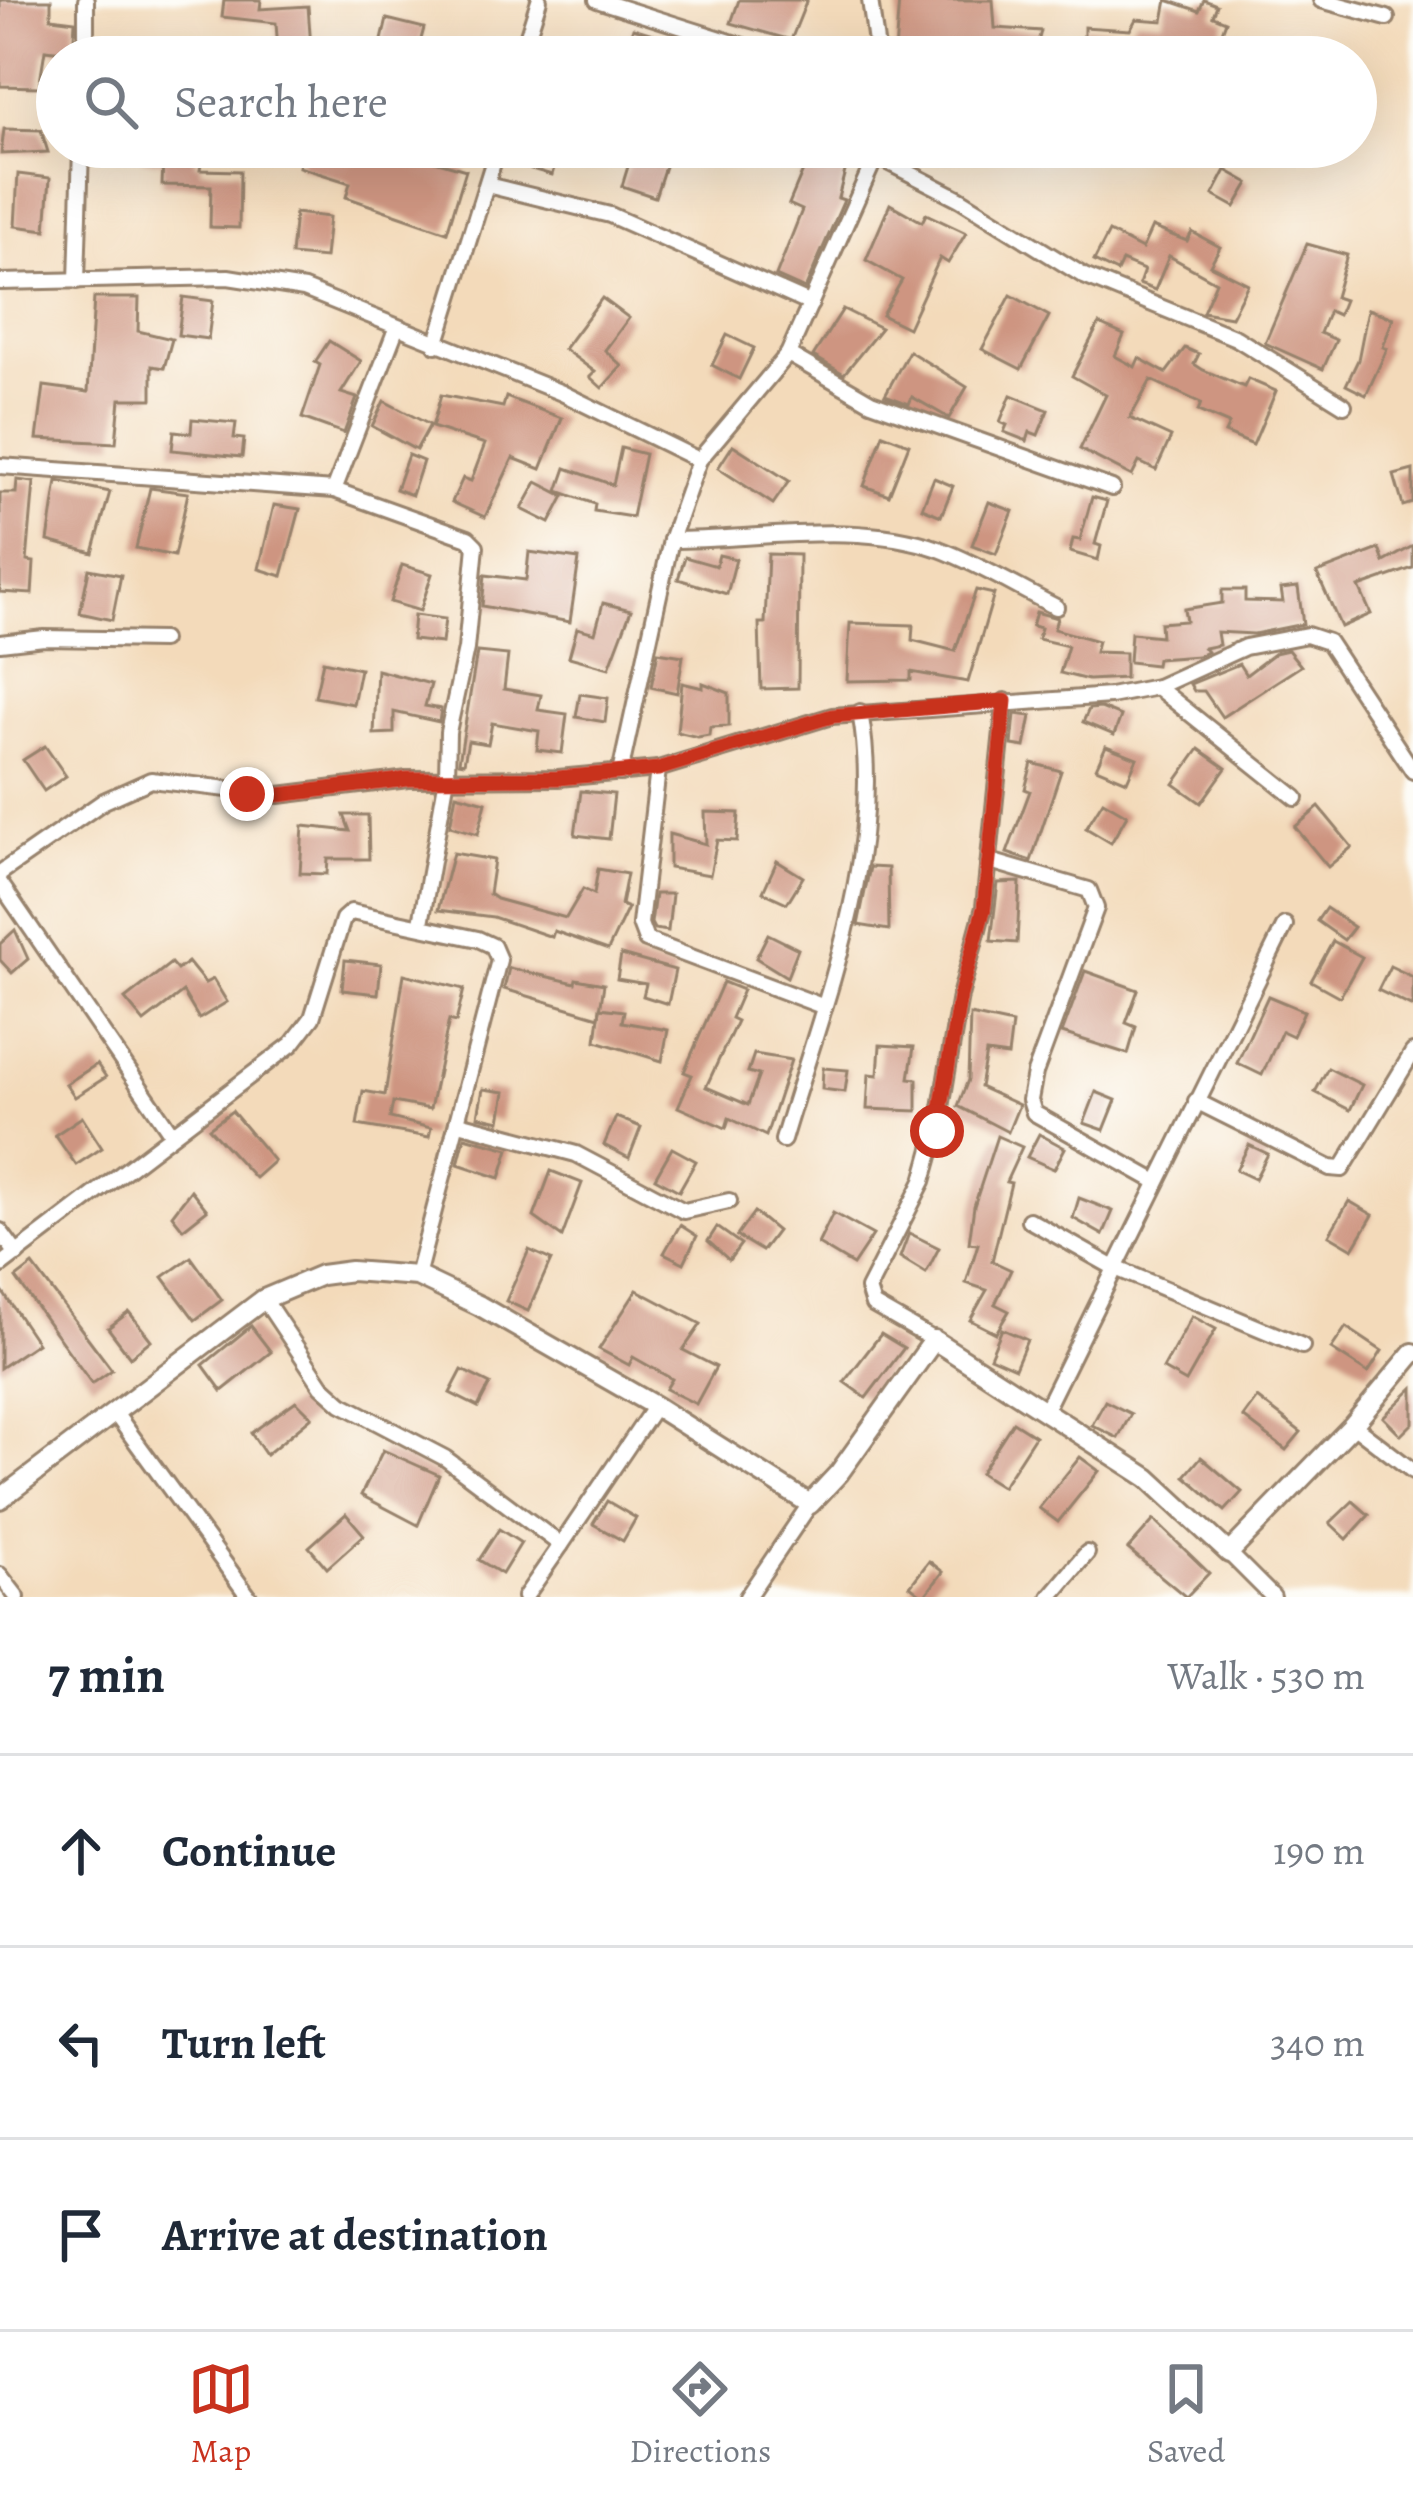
<!DOCTYPE html>
<html lang="en">
<head>
<meta charset="utf-8">
<style>
	:root { --surface:#fff; --page:#f6f6f7; --text:#1f2937; --muted:#747a83; --line:#e0e1e3; --accent:#c8321e }
	body { margin:0; font-family:Alegreya,serif; background:var(--page); color:var(--text) }
	.stop { position:absolute; width:36px; height:36px; margin:-27px; border:9px solid #c8321e; border-radius:50%; background:#fff }
	.stop.end { background:#c8321e; border-color:#fff; box-shadow:0 3px 12px #0008 }
	.list { margin:0; padding:0; list-style:none }
	h2 { display:flex; justify-content:space-between; align-items:center; height:156px; margin:0; padding:0 48px; font-size:51px }
	h2 small { font-size:39px; font-weight:400; color:var(--muted) }
	.list li { display:grid; grid-template-columns:78px 1fr auto; gap:36px; align-items:center; box-sizing:border-box; height:192px; padding:0 48px; border-top:3px solid var(--line) }
	.list b { display:block; font-size:45px; white-space:nowrap }
	.list em { font-size:39px; font-style:normal; color:var(--muted) }
	.icon { flex:none; width:66px; height:66px; fill:none; stroke:currentColor; stroke-width:2; stroke-linecap:round; stroke-linejoin:round }
	.map { position:relative; flex:none; width:1413px; height:1597px; overflow:hidden }
	.search { position:absolute; background:var(--surface); box-shadow:0 12px 48px #0002; left:36px; right:36px; top:36px; height:132px; display:flex; align-items:center; gap:30px; box-sizing:border-box; padding:0 42px; border-radius:66px; color:var(--muted); font-size:45px }
	.sheet { height:732px; background:var(--surface) }
	nav { display:flex; justify-content:space-around; align-items:center; box-sizing:border-box; height:168px; border-top:3px solid var(--line); background:var(--surface); font-size:33px; color:var(--muted) }
	nav a { display:grid; justify-items:center; gap:6px }
	nav .on { color:var(--accent) }
	.map>svg:first-child { display:block }
</style>
</head>
<body>
<div class="map">
<svg width="1413" height="1597" viewBox="0 0 1413 1597">
	<rect width="100%" height="100%" fill="#fdfcf7"/>
	<filter id="ink" filterUnits="userSpaceOnUse"><feTurbulence type="fractalNoise" baseFrequency=".00833" numOctaves="2"/><feDisplacementMap in="SourceGraphic" scale="24" xChannelSelector="R" yChannelSelector="G"/><feConvolveMatrix kernelMatrix="1 2 1 2 8 2 1 2 1" color-interpolation-filters="sRGB"/></filter>
	<filter id="wash" filterUnits="userSpaceOnUse"><feTurbulence type="fractalNoise" baseFrequency=".004" numOctaves="4" result="noise"/><feDisplacementMap in="SourceGraphic" scale="48" xChannelSelector="R" yChannelSelector="G"/><feGaussianBlur stdDeviation="2.7" result="paint"/><feColorMatrix in="noise" values="0 0 0 0 0 0 0 0 0 0 0 0 0 0 0 0 0 1.4 0 .05"/><feComposite in="paint" operator="in"/></filter>
	<g filter="url(#wash)">
		<rect width="100%" height="100%" fill="#f3daba"/>
		<g id="blocks">
			<g fill="#ce9581">
				<path d="M0,0H51V18L75,21L73,53L45,50L39,87L0,86Z"/>
				<path d="M224,0H261L260,9L308,6L311,48L278,50L276,23L222,17Z"/>
				<path d="M739,0H807L791,40L731,23Z"/>
				<path d="M899,0H993L995,28L1041,31L1034,57L895,52Z"/>
				<path d="M1167,0L1199,11L1204,0L1217,5L1213,16L1226,21L1213,57L1084,42V27L1130,30L1136,19L1163,21Z"/>
				<path d="M387,19L424,28L420,43L458,52L457,57H378Z"/>
				<path d="M633,28L666,38L660,57H623Z"/>
				<path d="M4,129L41,130L48,152L1,154Z"/>
				<path d="M143,147H196L195,164H201L200,170L240,171L239,228L210,227L211,186L162,185L163,161L142,160Z"/>
				<path d="M303,147H417L414,155L466,170L447,232L346,197L350,183L299,167Z"/>
				<path d="M515,147H560L552,175L510,163Z"/>
				<path d="M634,147L668,157L655,197L622,186Z"/>
				<path d="M813,147L850,152L838,198L844,200L805,289L776,276L802,210L789,204Z"/>
				<path d="M1226,170L1249,183L1235,207L1213,195Z"/>
				<path d="M18,174L50,178L46,230L15,226Z"/>
				<path d="M890,204L922,222L926,214L966,233L948,263L940,258L908,328L882,315L902,280L866,260Z"/>
				<path d="M295,213L329,217L325,258L291,255Z"/>
				<path d="M1152,227L1187,241L1192,232L1220,247L1210,265L1248,284L1231,317L1203,312L1216,282L1169,256L1155,290L1139,284L1144,270L1122,261L1117,272L1094,261L1109,232L1142,249Z"/>
				<path d="M1307,244L1347,255L1335,297L1344,300L1338,315L1329,311L1320,333L1336,340L1323,369L1265,343Z"/>
				<path d="M1011,295L1049,316L1021,369L982,349Z"/>
				<path d="M183,297L213,301L208,339L178,335Z"/>
				<path d="M94,298H139L138,331L172,339L164,368L152,366V399H120L116,443L37,439L44,386L88,392Z"/>
				<path d="M602,298L629,318L605,350L622,366L602,388L590,377L595,372L564,349Z"/>
				<path d="M843,309L881,328L844,374L813,356Z"/>
				<path d="M1368,309L1393,318L1383,347L1387,349L1366,395L1346,385L1358,360Z"/>
				<path d="M1099,324L1124,335L1115,356L1135,367L1139,358L1166,373L1185,348L1199,354L1194,364L1203,370L1244,387L1248,379L1276,391L1253,445L1225,433L1229,424L1198,411L1201,403L1151,380L1130,418L1171,437L1156,470L1139,462L1132,476L1080,449L1106,395L1072,376Z"/>
				<path d="M727,335L754,348L739,379L712,365Z"/>
				<path d="M329,341L361,361L341,393L357,398L344,433L302,418L320,365L315,362Z"/>
				<path d="M909,351L967,387L949,418L912,397L909,404L885,395Z"/>
				<path d="M441,395L503,407L506,397L562,418L541,469L513,458L485,517L452,502L463,478L471,481L485,444L432,427Z"/>
				<path d="M1011,395L1048,410L1038,435L1030,432L1027,441L1004,432L1007,425L1000,422Z"/>
				<path d="M384,401L430,425L416,450L372,426Z"/>
				<path d="M192,419L236,423L234,438L244,439L242,457L172,450L174,431L191,433Z"/>
				<path d="M883,434L909,444L889,495L864,486Z"/>
				<path d="M733,445L789,481L773,504L718,468Z"/>
				<path d="M621,448L645,454L632,517L594,511L595,504L558,491L566,468L613,485Z"/>
				<path d="M408,455L423,461L412,495L396,489Z"/>
				<path d="M1413,470V503L1403,506L1394,475Z"/>
				<path d="M934,478L953,486L941,516L922,508Z"/>
				<path d="M17,480L34,482L27,561L34,562L32,594L0,592V493H16Z"/>
				<path d="M57,481L110,492L93,553L48,541Z"/>
				<path d="M537,482L564,496L550,523L522,509Z"/>
				<path d="M150,488L188,493L174,556L136,548Z"/>
				<path d="M1092,497L1107,501L1095,544L1101,546L1098,560L1070,552L1073,539L1080,540Z"/>
				<path d="M989,502L1013,511L996,554L972,545Z"/>
				<path d="M274,505L300,509L282,576L259,569Z"/>
				<path d="M1413,546V568L1359,587L1371,614L1341,627L1317,573L1379,549L1384,562Z"/>
				<path d="M529,552L579,559L570,622L482,606L485,575L526,580Z"/>
				<path d="M768,554L799,555L798,688L761,689L759,623H765Z"/>
				<path d="M719,555L736,559L727,594L678,579L685,557L716,566Z"/>
				<path d="M402,565L432,574L420,611L390,602Z"/>
				<path d="M89,569L121,575L112,620L80,613Z"/>
				<path d="M1298,587L1303,624L1254,634L1217,632L1219,645L1204,648L1207,652L1198,656L1157,659L1156,665L1129,662L1131,633L1161,636L1160,623L1186,621L1184,609L1222,603V590H1245V601L1283,602L1281,589Z"/>
				<path d="M976,590L994,594L968,682L911,672V680L847,681L850,623L913,625L912,640L955,651Z"/>
				<path d="M603,603L631,610L609,668L569,657L577,628L595,633Z"/>
				<path d="M1036,612L1057,618L1054,629L1098,641L1095,652L1125,653V678L1088,680L1060,673L1068,646L1038,639L1041,628L1032,626Z"/>
				<path d="M414,615L445,619L442,643L412,640Z"/>
				<path d="M1288,650L1301,666L1222,717L1204,691H1194L1190,684L1239,664L1246,675L1275,653Z"/>
				<path d="M477,652L508,655L504,689L541,695L538,710L567,714L562,753L537,750L539,731L492,723L488,744L468,741L464,763L459,762Z"/>
				<path d="M658,652L683,656L677,693L651,687Z"/>
				<path d="M323,661L360,669L353,704L315,697Z"/>
				<path d="M377,670L431,684L425,706L441,709L439,722L394,712V733L374,734Z"/>
				<path d="M682,683L703,688V683L729,693V726L710,727L709,735L698,737L677,732Z"/>
				<path d="M580,694L608,698L605,722L576,717Z"/>
				<path d="M1101,708L1121,716L1114,735L1083,722L1089,709Z"/>
				<path d="M1015,714L1031,716L1025,747L1012,745Z"/>
				<path d="M45,746L66,776L44,791L23,760Z"/>
				<path d="M1106,746L1137,758L1127,781L1096,768Z"/>
				<path d="M1199,749L1226,768L1201,803L1174,784Z"/>
				<path d="M1032,763L1061,771L1031,861L1007,853L1030,791L1025,789Z"/>
				<path d="M581,791L614,794L609,839L575,835Z"/>
				<path d="M456,794L486,802L478,834L450,826Z"/>
				<path d="M1103,801L1127,815L1111,843L1086,828Z"/>
				<path d="M1319,807L1352,847L1328,867L1295,827Z"/>
				<path d="M705,812L739,813L737,841L717,840L710,875L669,868V834L706,844Z"/>
				<path d="M344,815H368L369,859H328L327,874L300,873L303,826L350,831Z"/>
				<path d="M453,853L494,860L489,894L496,899L566,918L583,889L594,894L598,869L627,874L621,905L628,908L608,950L554,931L552,937L493,917L438,910Z"/>
				<path d="M777,861L803,877L787,903L763,892Z"/>
				<path d="M870,867L888,868L889,930L858,925Z"/>
				<path d="M1020,882L1017,943L991,941L998,883Z"/>
				<path d="M655,894H672L668,931L654,929L651,923Z"/>
				<path d="M1326,908L1354,927L1344,940L1317,921Z"/>
				<path d="M15,930L28,959L12,973L0,960V944Z"/>
				<path d="M768,934L798,949L787,977L756,958Z"/>
				<path d="M1333,941L1362,957L1340,997L1311,981Z"/>
				<path d="M621,955L675,970L668,1004L643,996L646,984L617,979Z"/>
				<path d="M345,960L381,964L378,994L342,990Z"/>
				<path d="M188,962L205,983L213,979L227,1002L199,1019L183,992L144,1022L125,999L171,963L177,970Z"/>
				<path d="M1390,966L1413,977V1007L1378,990Z"/>
				<path d="M509,968L575,983L576,979L604,984L599,1017L504,989Z"/>
				<path d="M1085,971L1138,990L1126,1023L1136,1027L1128,1054L1062,1033Z"/>
				<path d="M404,974L464,989L456,1022L449,1020L430,1109L393,1102L390,1118L431,1128L429,1137L357,1125L363,1091L385,1095Z"/>
				<path d="M723,982L743,990L731,1018L737,1021L706,1087L748,1105L759,1075L748,1072L754,1054L791,1060L766,1136L729,1118L726,1128L678,1107L692,1075L684,1072Z"/>
				<path d="M1268,996L1304,1011L1293,1036L1282,1031L1262,1075L1237,1063Z"/>
				<path d="M600,1008L624,1011L622,1022L668,1030L662,1061L596,1041Z"/>
				<path d="M970,1015L1012,1024L1008,1056L986,1053L980,1087L1019,1105L1008,1132L958,1106L968,1080Z"/>
				<path d="M880,1045L914,1047L909,1078L917,1079V1111L867,1109L869,1074L878,1075Z"/>
				<path d="M97,1064L106,1077L75,1097L66,1084Z"/>
				<path d="M823,1068L848,1070L845,1092L822,1089Z"/>
				<path d="M1328,1068L1362,1085L1350,1110L1315,1092Z"/>
				<path d="M483,1089L505,1092L500,1121L478,1116Z"/>
				<path d="M1096,1092L1116,1100L1104,1130L1084,1123Z"/>
				<path d="M232,1111L274,1161L255,1178L209,1128Z"/>
				<path d="M82,1117L102,1148L76,1165L55,1135Z"/>
				<path d="M616,1117L641,1127L629,1158L604,1145Z"/>
				<path d="M1039,1134L1065,1148L1054,1169L1027,1157Z"/>
				<path d="M997,1136L1022,1147L1006,1182L1011,1183L992,1261L1011,1270L995,1304L1009,1311L996,1333L970,1320L987,1290L966,1283L978,1244L969,1243L974,1206Z"/>
				<path d="M465,1137L509,1149L500,1178L458,1164Z"/>
				<path d="M1249,1145L1268,1154L1255,1179L1236,1170Z"/>
				<path d="M672,1148L696,1161L679,1191L655,1178Z"/>
				<path d="M551,1171L582,1183L562,1237L534,1217Z"/>
				<path d="M191,1190L207,1210L183,1229L172,1215Z"/>
				<path d="M1079,1198L1113,1211L1103,1235L1073,1218Z"/>
				<path d="M1349,1201L1373,1215L1353,1249L1329,1235Z"/>
				<path d="M754,1212L777,1231L762,1251L737,1236Z"/>
				<path d="M833,1213L873,1235L853,1265L818,1244Z"/>
				<path d="M680,1225L697,1236L684,1263L664,1253Z"/>
				<path d="M717,1227L741,1244L729,1260L708,1241Z"/>
				<path d="M909,1233L939,1248L926,1273L900,1257Z"/>
				<path d="M529,1250L551,1260L528,1311L506,1301Z"/>
				<path d="M191,1257L222,1300L195,1320L163,1277Z"/>
				<path d="M33,1265L112,1370L92,1384L16,1278Z"/>
				<path d="M0,1288L37,1343L0,1368Z"/>
				<path d="M637,1290L701,1324L683,1350L716,1367L696,1404L666,1389L672,1379L633,1357L629,1365L599,1349Z"/>
				<path d="M129,1312L151,1340L130,1357L108,1328Z"/>
				<path d="M1192,1316L1216,1329L1186,1382L1163,1369Z"/>
				<path d="M251,1326L271,1352L222,1391L203,1365Z"/>
				<path d="M1346,1327L1382,1351L1368,1373L1331,1349Z"/>
				<path d="M1002,1329L1027,1340L1015,1368L990,1357Z"/>
				<path d="M881,1334L904,1348L866,1398L844,1382Z"/>
				<path d="M462,1370L490,1384L478,1407L450,1393Z"/>
				<path d="M1413,1388V1423L1401,1435L1383,1417Z"/>
				<path d="M1257,1398L1301,1432L1286,1450L1243,1417Z"/>
				<path d="M296,1401L312,1417L266,1455L251,1433Z"/>
				<path d="M1105,1401L1131,1414L1118,1438L1092,1425Z"/>
				<path d="M1013,1422L1035,1436L1002,1487L980,1473Z"/>
				<path d="M383,1450L439,1475L418,1525L361,1495Z"/>
				<path d="M1080,1457L1099,1471L1058,1522L1039,1508Z"/>
				<path d="M1201,1457L1242,1492L1225,1511L1185,1476Z"/>
				<path d="M607,1501L636,1518L623,1541L593,1524Z"/>
				<path d="M1353,1501L1369,1515L1347,1539L1330,1523Z"/>
				<path d="M346,1514L364,1535L327,1568L309,1547Z"/>
				<path d="M1154,1520L1209,1573L1186,1597L1128,1549Z"/>
				<path d="M499,1529L521,1543L502,1574L479,1560Z"/>
				<path d="M929,1561L943,1572L924,1597L910,1586Z"/>
			</g>
		</g>
	</g>
	<g filter="url(#ink)">
		<use href="#blocks" fill-opacity="0" stroke="#97826c" stroke-width="3"/>
		<g fill="none" stroke-linecap="round" stroke-linejoin="round">
			<defs>
				<g id="street">
					<path d="M597,0L778,57"/>
					<path d="M870,0L878,57"/>
					<path d="M1321,0L1387,18"/>
					<path d="M86,54L142,57"/>
					<path d="M86,57V0"/>
					<path d="M521,57L539,0"/>
					<path d="M474,147L496,155"/>
					<path d="M878,157L960,199L1084,276L1236,338L1344,405"/>
					<path d="M487,185L610,215L811,304"/>
					<path d="M77,281L81,147"/>
					<path d="M0,282L228,277L304,289L562,393L699,460"/>
					<path d="M436,345L498,147"/>
					<path d="M788,354L871,402L1112,488"/>
					<path d="M0,466L334,490L468,538L476,546L466,649L448,732L447,777L421,923"/>
					<path d="M334,490L396,329"/>
					<path d="M671,540C757,540 856,520 939,549C979,564 1018,588 1056,607"/>
					<path d="M0,643L44,638L162,640"/>
					<path d="M1157,687L1296,798"/>
					<path d="M658,769L640,924L646,940L822,1006"/>
					<path d="M620,773L671,540L699,460L788,354L880,147"/>
					<path d="M990,861L1089,890L1096,908L1035,1073L1030,1100L1034,1113L1157,1182"/>
					<path d="M0,873L104,801L151,780L279,795L408,779L558,778L658,769L832,716L1110,696L1157,687L1245,647L1307,635L1328,642L1413,771"/>
					<path d="M0,883L172,1134"/>
					<path d="M1196,1101L1330,1168L1342,1169L1413,1052"/>
					<path d="M459,1123L576,1154L684,1211L729,1201"/>
					<path d="M783,1140C823,1004 886,854 860,712"/>
					<path d="M1029,1220L1113,1267L1302,1346"/>
					<path d="M0,1231L17,1254"/>
					<path d="M0,1266L292,1044L312,1018L343,919L351,912L478,939L493,946L499,960L417,1276"/>
					<path d="M264,1299L322,1386L342,1404L445,1458L561,1545L655,1406"/>
					<path d="M934,1340L873,1305L868,1289L923,1181L937,1131L960,996L984,907L1005,701"/>
					<path d="M1046,1408L1285,925"/>
					<path d="M115,1413L249,1597"/>
					<path d="M1353,1425L1413,1471"/>
					<path d="M1229,1553L1273,1597"/>
					<path d="M0,1575L17,1597"/>
					<path d="M525,1597L561,1545"/>
					<path d="M747,1597L810,1504"/>
					<path d="M1050,1597L1087,1553"/>
				</g>
				<path id="secondary" d="M0,1499L264,1299L321,1275L351,1271L417,1276L480,1306L655,1406L810,1504L839,1473L934,1340L1148,1478L1229,1553L1353,1425L1413,1353"/>
			</defs>
			<use href="#street" stroke="#97826c" stroke-width="20"/>
			<use href="#secondary" stroke="#97826c" stroke-width="24"/>
			<use href="#street" stroke="#fff" stroke-width="14"/>
			<use href="#secondary" stroke="#fff" stroke-width="18"/>
		</g>
	</g>
	<g fill="none" stroke-linecap="round" stroke-linejoin="round" filter="url(#ink)">
		<path stroke="#c8321e" stroke-width="15" d="M247,794L279,795L408,779L558,778L658,769L832,716L1005,701L984,908L960,996L937,1131"/>
	</g>
</svg>
<div class="stop" style="left:937px;top:1131px"></div>
<div class="stop end" style="left:247px;top:794px"></div>
<div class="search"><svg class="icon" aria-label="search" viewBox="0 0 24 24"><circle cx="10" cy="10" r="6"/><path d="M15 15l6 6"/></svg>Search here</div>
</div>
<section class="sheet">
<h2>7 min<small>Walk · 530 m</small></h2>
<ul class="list">
<li><svg class="icon" aria-label="ahead" viewBox="0 0 24 24"><path d="M12 20V5M6 11l6-6 6 6"/></svg><div><b>Continue</b></div><em>190 m</em></li>
<li><svg class="icon" aria-label="left" viewBox="0 0 24 24"><path d="M17 20v-9H6M10 6l-5 5 5 5"/></svg><div><b>Turn left</b></div><em>340 m</em></li>
<li><svg class="icon" aria-label="arrive" viewBox="0 0 24 24"><path d="M6 21V4h12l-3 4 3 4H6"/></svg><div><b>Arrive at destination</b></div></li>
</ul>
</section>
<nav>
<a class="on"><svg class="icon" aria-label="map" viewBox="0 0 24 24"><path d="M3 6l6-2 6 2 6-2v14l-6 2-6-2-6 2zM9 4v14M15 6v14"/></svg>Map</a>
<a><svg class="icon" aria-label="directions" viewBox="0 0 24 24"><path d="M12 3l9 9-9 9-9-9zM9 14v-3h6M13 9l2 2-2 2"/></svg>Directions</a>
<a><svg class="icon" aria-label="saved" viewBox="0 0 24 24"><path d="M7 4h10v16l-5-4-5 4z"/></svg>Saved</a>
</nav>
</body>
</html>
